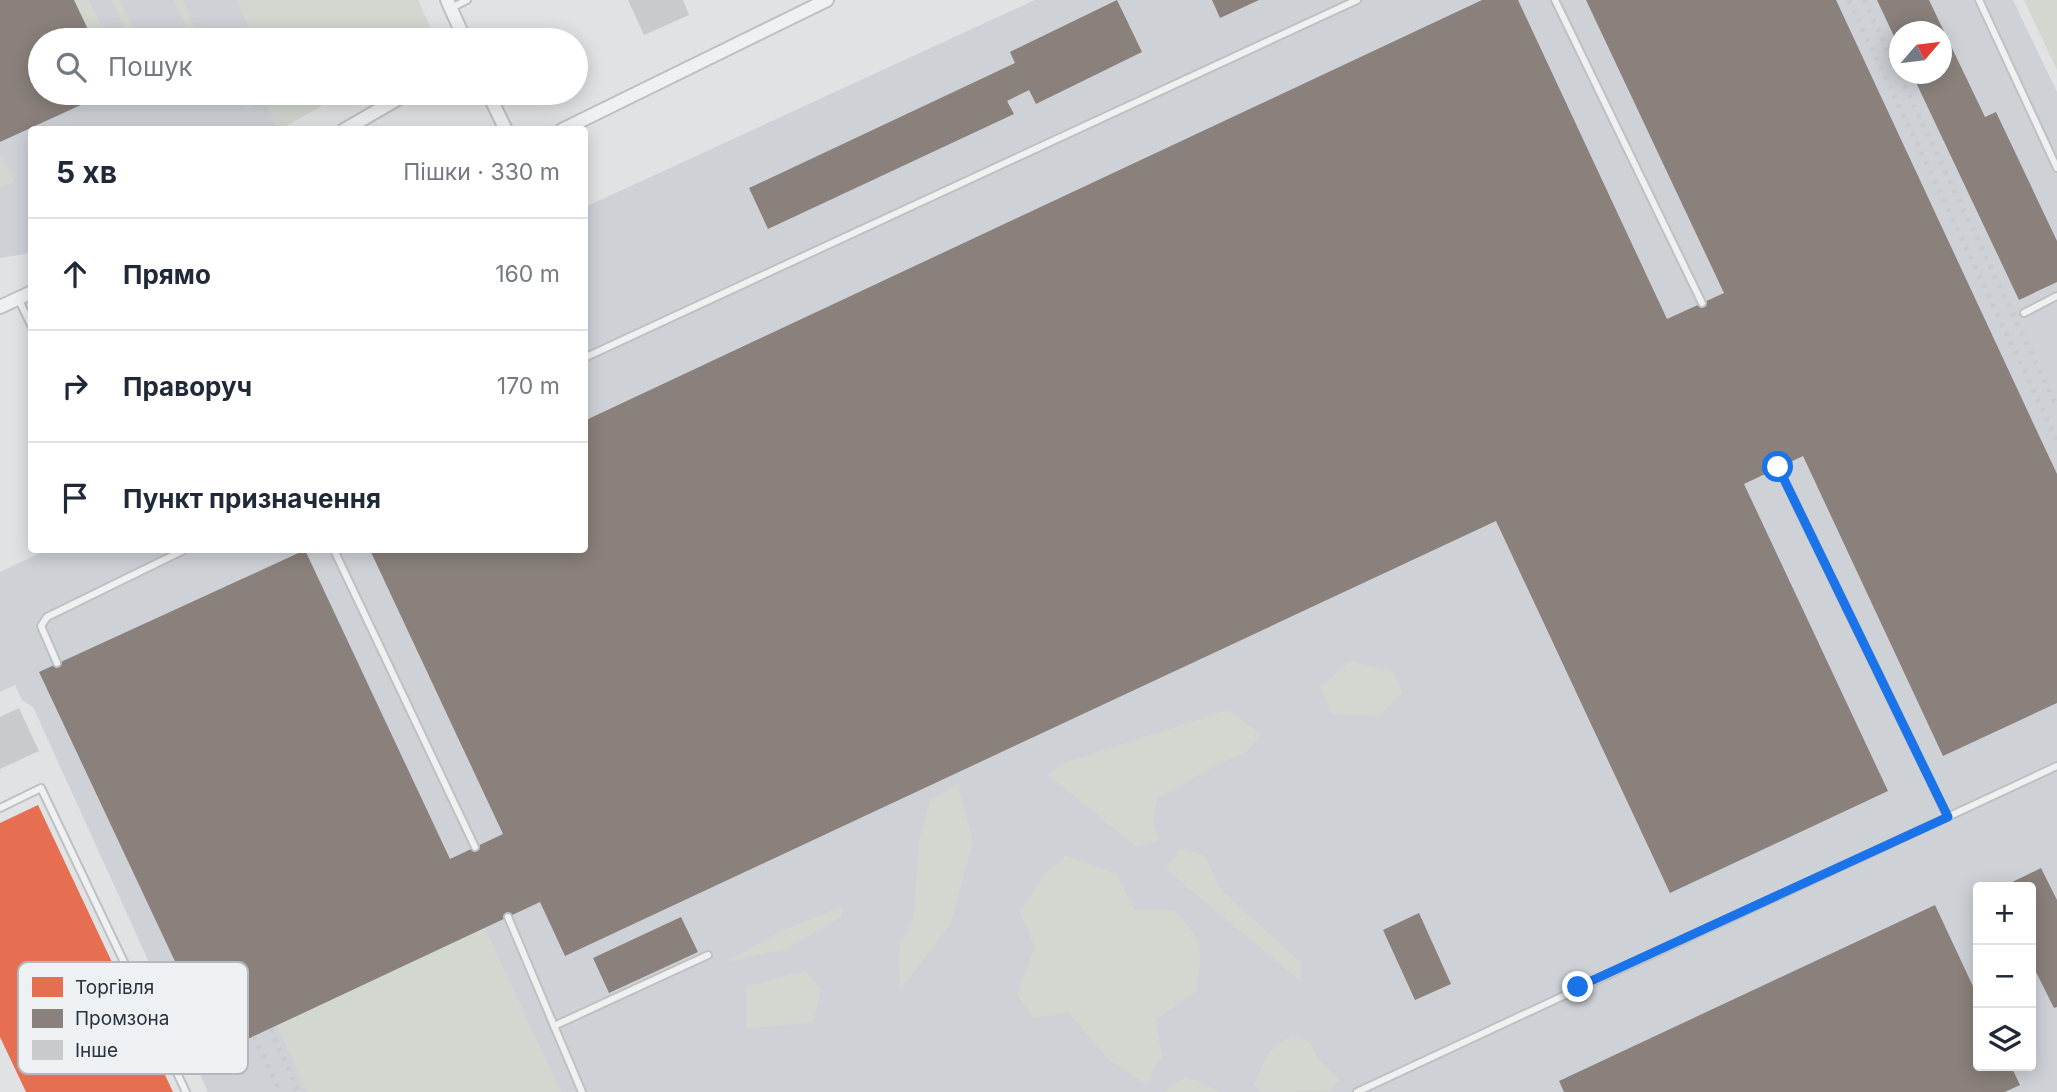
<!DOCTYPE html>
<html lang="uk">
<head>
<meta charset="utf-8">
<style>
	:root { --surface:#fff; --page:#f6f6f7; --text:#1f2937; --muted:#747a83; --line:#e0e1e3 }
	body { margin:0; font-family:Inter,sans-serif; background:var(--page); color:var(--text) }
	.controls { position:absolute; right:21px; bottom:21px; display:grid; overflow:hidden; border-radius:7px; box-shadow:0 4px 18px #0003 }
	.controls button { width:63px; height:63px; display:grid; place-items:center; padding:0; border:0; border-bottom:2px solid var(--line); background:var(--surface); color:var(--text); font:35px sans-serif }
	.compass { position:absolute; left:1889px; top:21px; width:63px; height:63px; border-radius:50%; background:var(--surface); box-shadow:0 4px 18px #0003; rotate:62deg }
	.stop { position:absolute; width:21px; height:21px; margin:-16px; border:5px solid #1a73e8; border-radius:50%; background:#fff }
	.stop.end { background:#1a73e8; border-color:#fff; box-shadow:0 2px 7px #0008 }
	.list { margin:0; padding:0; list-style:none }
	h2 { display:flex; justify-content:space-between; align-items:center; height:91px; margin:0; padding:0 28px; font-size:30px }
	h2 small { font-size:23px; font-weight:400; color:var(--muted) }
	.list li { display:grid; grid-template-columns:46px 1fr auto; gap:21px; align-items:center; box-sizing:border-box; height:112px; padding:0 28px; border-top:2px solid var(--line) }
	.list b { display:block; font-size:26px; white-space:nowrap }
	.list em { font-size:23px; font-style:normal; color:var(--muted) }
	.icon { flex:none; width:38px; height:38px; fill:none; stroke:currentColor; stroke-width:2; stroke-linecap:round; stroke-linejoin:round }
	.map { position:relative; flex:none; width:2057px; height:1092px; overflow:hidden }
	.search { position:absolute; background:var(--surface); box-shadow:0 4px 18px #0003; left:28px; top:28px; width:560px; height:77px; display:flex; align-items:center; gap:18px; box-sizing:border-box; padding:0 24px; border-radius:38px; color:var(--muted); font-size:26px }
	.panel { position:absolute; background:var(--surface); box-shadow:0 4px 18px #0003; left:28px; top:126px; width:560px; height:427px; border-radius:7px }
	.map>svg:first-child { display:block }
</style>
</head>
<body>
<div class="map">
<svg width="2057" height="1092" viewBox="0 0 2057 1092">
	<rect width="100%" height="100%" fill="#e0e2e4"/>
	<g fill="#ced2d7" fill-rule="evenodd">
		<path d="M0,0H418L436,40H40V93H344L279,129L32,130L31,253L0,258Z"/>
		<path d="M1035,0H2013L2057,92V1092H208L33,707L22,700L15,685L0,692V572L46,550H584L585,207ZM1899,32H1941V74H1899ZM1978,887H2031V1066H1978Z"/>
	</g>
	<g fill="#d2d8d0">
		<path d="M74,0H89L108,40H93Z"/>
		<path d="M111,0H120L139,40H130Z"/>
		<path d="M174,0H183L200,40H193Z"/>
		<path d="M236,0H418L436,40H255Z"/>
		<path d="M2024,0H2057V70Z"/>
		<path d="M250,93H344L279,130L264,101L246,110Z"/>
		<path d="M0,153L14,182L0,186Z"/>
		<path d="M1351,661L1394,672L1402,694L1379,715L1332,714L1320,687Z"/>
		<path d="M1228,710L1261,735L1247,752L1216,765L1157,799L1153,820L1159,840L1137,847L1047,774L1068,762Z"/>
		<path d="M958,784L973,842L950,925L900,990L899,948L914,917L919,840L930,801Z"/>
		<path d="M1181,849L1205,856L1220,889L1302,964L1301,981L1166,869Z"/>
		<path d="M1065,856L1117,874L1134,910H1174C1205,943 1203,946 1196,991L1155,1020L1162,1056L1146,1084L1109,1060L1068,1012L1033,1018L1017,995L1035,947L1020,912L1044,875Z"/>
		<path d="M842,906L841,917L786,949L727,962L776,934Z"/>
		<path d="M485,928L561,1092H307L277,1025Z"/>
		<path d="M805,971L821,990L813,1022L746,1029V987Z"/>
		<path d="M1291,1036L1310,1042L1319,1060L1339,1080L1330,1091L1262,1092L1254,1085L1269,1052Z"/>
		<path d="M1186,1077L1217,1090L1219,1092H1164Z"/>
	</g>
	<path fill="#e76f51" d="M38,805L173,1092H26L0,1037V823Z"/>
	<g fill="#8a817c">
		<path d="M0,0H74L93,40H40V93H107L0,142Z"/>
		<path d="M1117,0L1142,52L1036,104L1029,90L1007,101L1014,114L768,229L749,188L1015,63L1010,52Z"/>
		<path d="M1212,0H1259L1220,18Z"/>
		<path d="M1482,0H1518L1667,319L1724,293L1586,0H1836L2057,474V703L1943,756L1803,456L1744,484L1888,791L1670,893L1496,521L565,956L540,902L218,1053L39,672L305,550L450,859L503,834L370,550H584V421Z"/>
		<path d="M1877,0H1929L1985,117L1996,112L2057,241V282L2019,300L1912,74H1941V32H1899V47Z"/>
		<path d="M2041,868L2057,900V1007L2054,1008L2031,962V887H2002Z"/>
		<path d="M1935,905L1978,997V1066H2011L2020,1085L2005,1092H1564L1559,1081Z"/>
		<path d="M1419,913L1451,984L1415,1000L1383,930Z"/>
		<path d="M681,917L698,952L609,993L593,958Z"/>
	</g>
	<g fill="#c8cacc">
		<path d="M628,0H683L689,15L644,35Z"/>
		<path d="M19,708L39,751L0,769V717Z"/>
	</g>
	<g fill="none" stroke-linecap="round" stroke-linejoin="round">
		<defs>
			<g id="lane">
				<path d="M1555,0L1702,303"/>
				<path d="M1979,0L2057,168"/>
				<path d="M451,8L467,0"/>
				<path d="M18,298L32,327"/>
				<path d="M2024,313L2057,296"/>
				<path d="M584,358L1357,0"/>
				<path d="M1778,467L1948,817"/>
				<path d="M334,550L475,847"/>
				<path d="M57,663L41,626L47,617L184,550"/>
				<path d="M0,808L41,788L186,1092"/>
				<path d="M508,917L582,1092"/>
				<path d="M554,1026L708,955"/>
				<path d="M1357,1092L2057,766"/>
			</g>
			<g id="street">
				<path d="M447,0L465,40"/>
				<path d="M488,93L506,130"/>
				<path d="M344,130L408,93"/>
				<path d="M562,130L827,0"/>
				<path d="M0,307L32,292"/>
			</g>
		</defs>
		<use href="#lane" stroke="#bec0c2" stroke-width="10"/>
		<use href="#street" stroke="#bec0c2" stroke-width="16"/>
		<use href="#lane" stroke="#eff0f1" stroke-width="6"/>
		<use href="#street" stroke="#eff0f1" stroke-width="12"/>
		<g stroke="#c8cacc" stroke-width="5" stroke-dasharray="3.5 7" stroke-linecap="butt">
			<path d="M1849,0L2057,440"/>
			<path d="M1864,0L2057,407"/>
			<path d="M270,1029L299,1092"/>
			<path d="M254,1036L280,1092"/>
		</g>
	</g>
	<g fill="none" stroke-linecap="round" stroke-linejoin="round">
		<path stroke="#1a73e8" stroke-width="9" d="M1578,987L1948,817L1778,467"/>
	</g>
	<rect x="18" y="962" width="230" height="112" rx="10" fill="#edf1f4" stroke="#b2b8bd" stroke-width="2"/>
	<rect x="32" y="977" width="31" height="20" fill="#e76f51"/>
	<rect x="32" y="1009" width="31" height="19" fill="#8a817c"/>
	<rect x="32" y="1040" width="31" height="20" fill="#c8cacc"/>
	<g font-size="19" fill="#28323c">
		<text x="75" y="994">Торгівля</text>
		<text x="75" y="1025">Промзона</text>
		<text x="75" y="1057">Інше</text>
	</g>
</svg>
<div class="controls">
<button>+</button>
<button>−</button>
<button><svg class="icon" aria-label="layers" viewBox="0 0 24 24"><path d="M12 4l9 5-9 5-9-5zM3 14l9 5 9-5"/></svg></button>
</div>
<svg class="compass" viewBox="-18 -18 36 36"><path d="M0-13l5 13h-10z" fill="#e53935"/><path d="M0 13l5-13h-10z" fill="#747a83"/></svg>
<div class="stop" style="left:1778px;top:467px"></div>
<div class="stop end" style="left:1578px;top:987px"></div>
<div class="search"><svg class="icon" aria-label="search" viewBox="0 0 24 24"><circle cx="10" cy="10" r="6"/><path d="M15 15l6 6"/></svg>Пошук</div>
<section class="panel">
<h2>5 хв<small>Пішки · 330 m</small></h2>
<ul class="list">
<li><svg class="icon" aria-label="ahead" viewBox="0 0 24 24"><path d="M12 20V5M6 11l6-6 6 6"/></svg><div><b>Прямо</b></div><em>160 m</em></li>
<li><svg class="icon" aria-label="right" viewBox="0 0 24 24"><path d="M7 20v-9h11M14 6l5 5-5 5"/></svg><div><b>Праворуч</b></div><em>170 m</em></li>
<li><svg class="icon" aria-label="arrive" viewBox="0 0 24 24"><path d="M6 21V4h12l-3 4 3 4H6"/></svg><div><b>Пункт призначення</b></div></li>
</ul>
</section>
</div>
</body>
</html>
